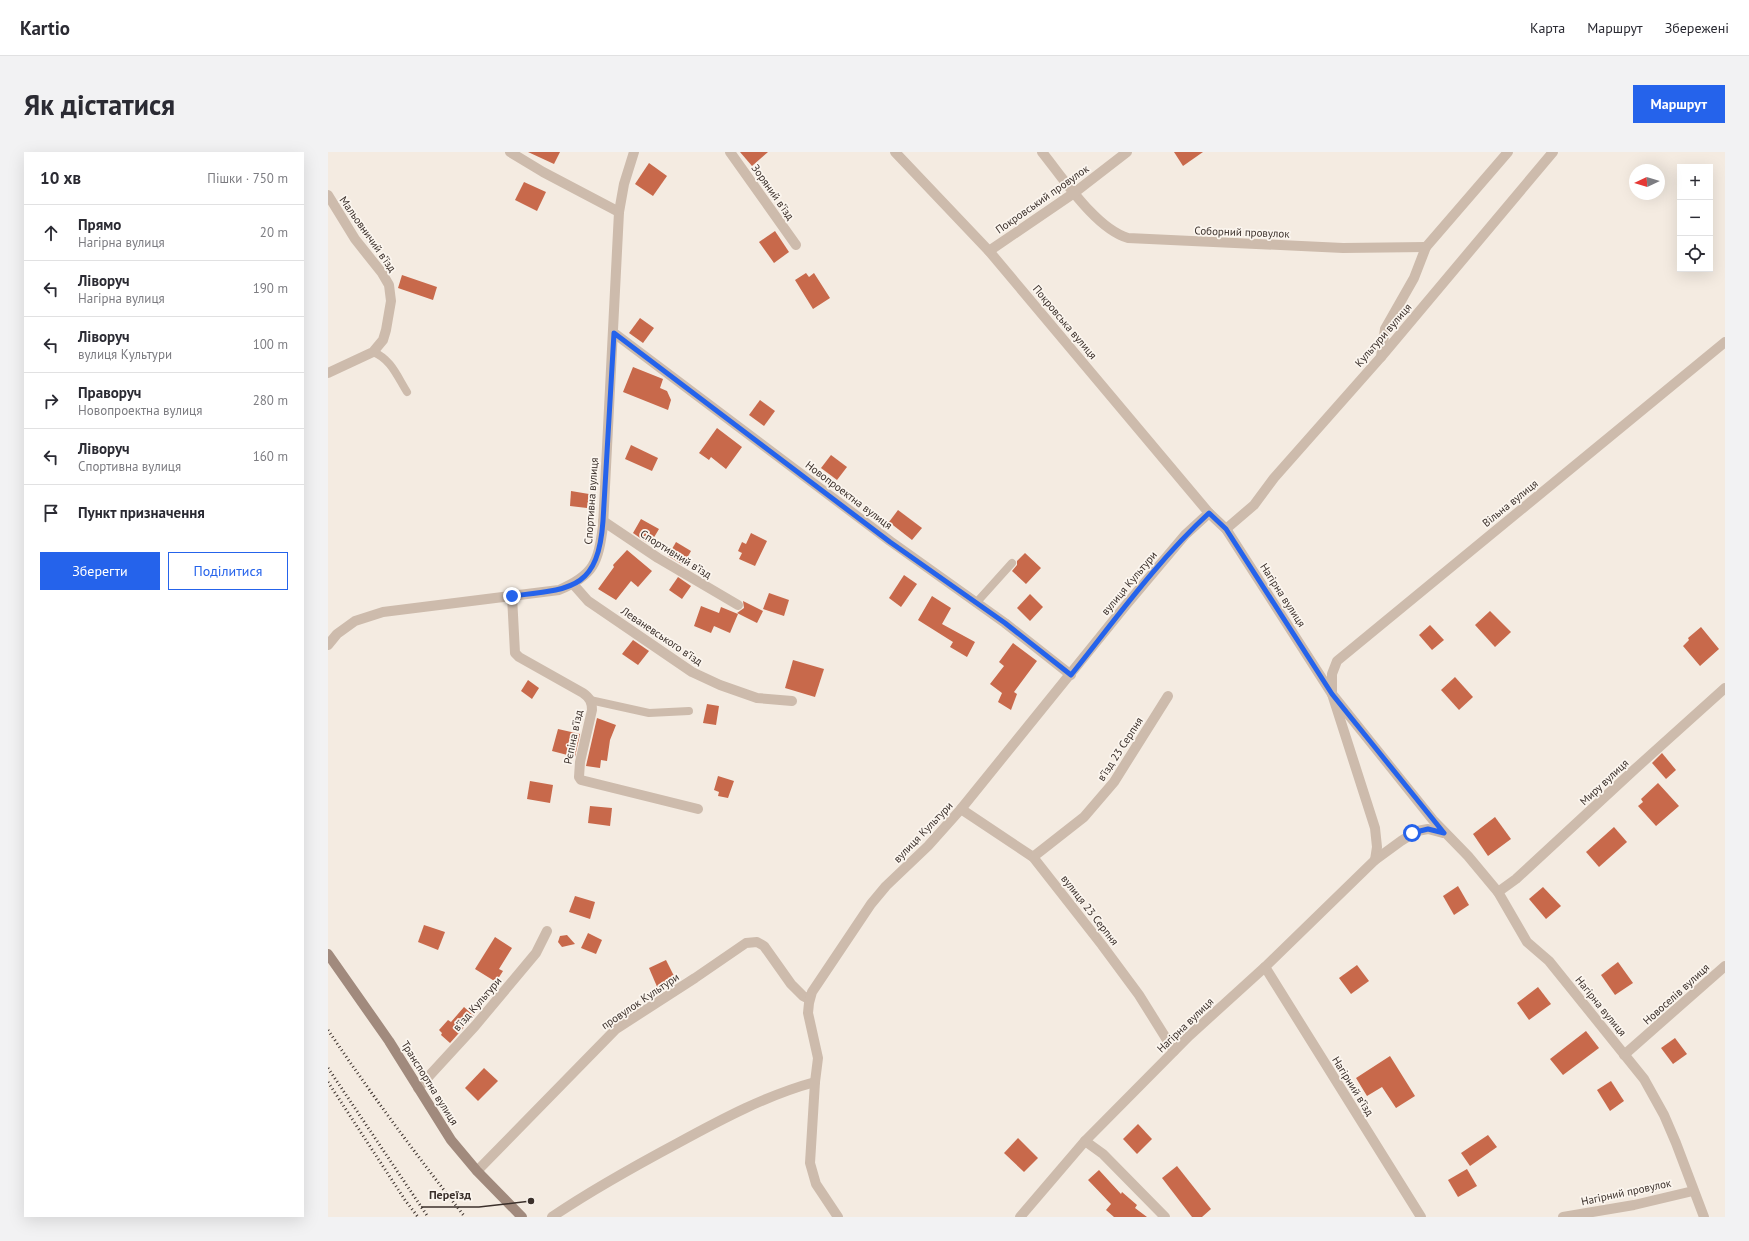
<!DOCTYPE html>
<html lang="uk">
<head>
<meta charset="utf-8">
<style>
	:root { --surface:#fff; --page:#f2f2f3; --text:#2b2b33; --muted:#7c7c81; --line:#e1e1e2; --accent:#2563eb }
	body { margin:0; font-family:"PT Sans",sans-serif; background:var(--page); color:var(--text) }
	.controls { position:absolute; right:12px; top:12px; display:grid; overflow:hidden; border-radius:0px; box-shadow:0 4px 16px #0002 }
	.controls button { width:36px; height:36px; display:grid; place-items:center; padding:0; border:0; border-bottom:1px solid var(--line); background:var(--surface); color:var(--text); font:20px sans-serif }
	.compass { position:absolute; left:1301px; top:12px; width:36px; height:36px; border-radius:50%; background:var(--surface); box-shadow:0 4px 16px #0002; rotate:266deg }
	.stop { position:absolute; width:12px; height:12px; margin:-9px; border:3px solid #2563eb; border-radius:50%; background:#fff }
	.stop.end { background:#2563eb; border-color:#fff; box-shadow:0 1px 4px #0008 }
	.list { margin:0; padding:0; list-style:none }
	h2 { display:flex; justify-content:space-between; align-items:center; height:52px; margin:0; padding:0 16px; font-size:17px }
	h2 small { font-size:13px; font-weight:400; color:var(--muted) }
	.list li { display:grid; grid-template-columns:26px 1fr auto; gap:12px; align-items:center; box-sizing:border-box; height:56px; padding:0 16px; border-top:1px solid var(--line) }
	.list b { display:block; font-size:15px; white-space:nowrap }
	.list p { margin:0; font-size:13px; white-space:nowrap; color:var(--muted) }
	.list em { font-size:13px; font-style:normal; color:var(--muted) }
	.actions { display:flex; gap:8px; padding:12px 16px }
	.actions a { flex:1; padding:9px 0; border:1px solid var(--accent); border-radius:0px; text-align:center; font-size:14px; color:var(--accent) }
	.actions .main { background:var(--accent); color:#fff }
	.icon { flex:none; width:22px; height:22px; fill:none; stroke:currentColor; stroke-width:2; stroke-linecap:round; stroke-linejoin:round }
	.map { position:relative; flex:none; width:1397px; height:1065px; overflow:hidden; border-radius:0px }
	header { display:flex; align-items:center; gap:24px; box-sizing:border-box; height:56px; padding:0 20px; background:var(--surface); border-bottom:1px solid var(--line) }
	header strong { font-size:19px }
	nav { display:flex; gap:22px; margin-inline-start:auto; font-size:14px }
	.intro { display:flex; align-items:center; justify-content:space-between; box-sizing:border-box; height:96px; padding:0 24px }
	h1 { margin:0; font-size:28px }
	.button { padding:10px 18px; border-radius:0px; background:var(--accent); color:#fff; font-size:14px; font-weight:700 }
	main { display:flex; gap:24px; padding:0 24px }
	aside { flex:1; background:var(--surface); border-radius:0px; box-shadow:0 4px 16px #0002 }
	.map>svg:first-child { display:block }
</style>
</head>
<body>
<header>
<strong>Kartio</strong>
<nav><a>Карта</a><a>Маршрут</a><a>Збережені</a></nav>
</header>
<div class="intro"><h1>Як дістатися</h1><a class="button">Маршрут</a></div>
<main>
<aside>
<h2>10 хв<small>Пішки · 750 m</small></h2>
<ul class="list">
<li><svg class="icon" aria-label="ahead" viewBox="0 0 24 24"><path d="M12 20V5M6 11l6-6 6 6"/></svg><div><b>Прямо</b><p>Нагірна вулиця</p></div><em>20 m</em></li>
<li><svg class="icon" aria-label="left" viewBox="0 0 24 24"><path d="M17 20v-9H6M10 6l-5 5 5 5"/></svg><div><b>Ліворуч</b><p>Нагірна вулиця</p></div><em>190 m</em></li>
<li><svg class="icon" aria-label="left" viewBox="0 0 24 24"><path d="M17 20v-9H6M10 6l-5 5 5 5"/></svg><div><b>Ліворуч</b><p>вулиця Культури</p></div><em>100 m</em></li>
<li><svg class="icon" aria-label="right" viewBox="0 0 24 24"><path d="M7 20v-9h11M14 6l5 5-5 5"/></svg><div><b>Праворуч</b><p>Новопроектна вулиця</p></div><em>280 m</em></li>
<li><svg class="icon" aria-label="left" viewBox="0 0 24 24"><path d="M17 20v-9H6M10 6l-5 5 5 5"/></svg><div><b>Ліворуч</b><p>Спортивна вулиця</p></div><em>160 m</em></li>
<li><svg class="icon" aria-label="arrive" viewBox="0 0 24 24"><path d="M6 21V4h12l-3 4 3 4H6"/></svg><div><b>Пункт призначення</b></div></li>
</ul>
<div class="actions"><a class="main">Зберегти</a><a>Поділитися</a></div>
</aside>
<div class="map">
<svg width="1397" height="1065" viewBox="0 0 1397 1065">
	<rect width="100%" height="100%" fill="#f4ebe1"/>
	<g fill="#c8694b">
		<path d="M200,0H232L226,12Z"/>
		<path d="M412,0H440L424,14Z"/>
		<path d="M846,0H875L855,14Z"/>
		<path d="M321,11L339,24L325,44L307,32Z"/>
		<path d="M196,30L218,40L209,59L187,48Z"/>
		<path d="M447,79L461,100L446,111L431,90Z"/>
		<path d="M478,121L481,125L486,121L502,146L485,157L467,128Z"/>
		<path d="M74,123L109,135L105,148L70,136Z"/>
		<path d="M312,166L326,176L315,191L301,181Z"/>
		<path d="M305,215L335,227L332,236L339,239L343,248L340,258L295,240Z"/>
		<path d="M432,248L447,259L436,274L421,263Z"/>
		<path d="M389,276L414,295L398,317L383,305L381,308L371,301Z"/>
		<path d="M303,293L330,306L324,319L297,307Z"/>
		<path d="M503,303L519,315L509,328L493,316Z"/>
		<path d="M243,339L261,342L259,356L242,354Z"/>
		<path d="M570,358L594,376L584,388L561,370Z"/>
		<path d="M313,367L331,377L325,387L321,384L318,390L305,381Z"/>
		<path d="M423,381L439,389L427,414L411,407L414,401L410,399L414,390L418,392Z"/>
		<path d="M348,390L363,399L355,413L340,404Z"/>
		<path d="M299,398L324,419L310,435L303,429L288,448L270,437L286,415L285,413Z"/>
		<path d="M697,401L713,416L698,432L684,419L689,413V409Z"/>
		<path d="M576,423L589,432L573,455L561,446Z"/>
		<path d="M350,425L363,434L354,447L341,438Z"/>
		<path d="M441,441L461,448L456,464L435,457Z"/>
		<path d="M702,442L715,455L702,469L689,456Z"/>
		<path d="M604,444L623,456L614,472L647,490L639,505L622,495L625,490L590,468Z"/>
		<path d="M415,449L435,459L429,471L409,461L416,456Z"/>
		<path d="M373,454L391,461L393,455L410,462L402,481L386,474L383,481L366,474Z"/>
		<path d="M1162,459L1183,480L1167,495L1147,473Z"/>
		<path d="M1102,473L1116,488L1104,498L1091,483Z"/>
		<path d="M1373,475L1391,497L1372,514L1355,494L1361,488L1360,486Z"/>
		<path d="M305,488L321,499L310,513L294,502Z"/>
		<path d="M685,491L709,509L686,540L689,542L683,558L670,550L674,541L662,532L676,514L671,510Z"/>
		<path d="M465,508L496,517L487,545L457,536Z"/>
		<path d="M1127,525L1145,545L1131,558L1113,538Z"/>
		<path d="M200,528L211,536L204,547L193,539Z"/>
		<path d="M379,552L391,554L388,573L375,571Z"/>
		<path d="M269,566L288,573L282,588L279,609L273,608L272,616L258,614Z"/>
		<path d="M230,577L252,582L247,605L224,599Z"/>
		<path d="M1334,601L1348,618L1338,627L1324,611Z"/>
		<path d="M390,624L406,629L400,646L390,644L391,640L386,638Z"/>
		<path d="M202,629L225,633L222,651L199,647Z"/>
		<path d="M1330,631L1351,654L1328,674L1310,654L1315,650L1313,647Z"/>
		<path d="M262,654L284,656L282,674L260,671Z"/>
		<path d="M1167,665L1183,687L1160,704L1145,682Z"/>
		<path d="M1286,675L1299,690L1271,715L1258,700Z"/>
		<path d="M1130,734L1141,753L1126,763L1115,744Z"/>
		<path d="M1215,735L1233,754L1218,767L1201,747Z"/>
		<path d="M247,744L267,750L262,767L241,760Z"/>
		<path d="M96,773L117,780L110,798L90,790Z"/>
		<path d="M260,781L274,788L268,802L253,796Z"/>
		<path d="M239,783L247,792L234,795L230,790L232,784Z"/>
		<path d="M167,785L184,796L171,817L175,819L168,830L147,817Z"/>
		<path d="M338,808L348,828L330,837L321,816Z"/>
		<path d="M1290,810L1305,831L1287,843L1273,823Z"/>
		<path d="M1029,813L1041,829L1023,842L1011,826Z"/>
		<path d="M1210,835L1223,852L1201,868L1189,851Z"/>
		<path d="M136,855L146,864L122,891L113,883L114,881L111,878L120,868L123,870Z"/>
		<path d="M1258,879L1271,896L1235,923L1222,907Z"/>
		<path d="M1347,886L1359,902L1345,912L1333,896Z"/>
		<path d="M1062,904L1087,944L1068,956L1054,935L1039,944L1028,926Z"/>
		<path d="M156,916L170,929L150,949L137,936Z"/>
		<path d="M1283,929L1296,949L1282,959L1269,938Z"/>
		<path d="M810,972L824,987L809,1002L795,987Z"/>
		<path d="M1160,983L1169,995L1142,1014L1133,1001Z"/>
		<path d="M690,986L710,1006L696,1020L676,1001Z"/>
		<path d="M849,1014L883,1057L874,1065H864L834,1026Z"/>
		<path d="M1139,1017L1149,1034L1130,1045L1120,1028Z"/>
		<path d="M771,1018L793,1042L794,1040L809,1053L807,1056L819,1065H786L778,1058L783,1052L760,1028Z"/>
	</g>
	<g fill="none" stroke-linecap="round" stroke-linejoin="round">
		<g stroke="#cdbbac" stroke-width="8">
			<path d="M45,200C63,207 69,224 79,240"/>
			<path d="M648,451L684,411"/>
			<path d="M262,548L321,561L361,559"/>
		</g>
		<g stroke="#cdbbac" stroke-width="10">
			<path d="M182,0L215,20L291,60"/>
			<path d="M402,0L468,93"/>
			<path d="M567,0L661,99L881,361L898,377L1004,542L1105,668L1140,704L1170,740L1199,790L1221,809L1316,927L1336,963L1348,991L1376,1065"/>
			<path d="M714,0C735,26 768,77 800,86L1015,96L1098,95"/>
			<path d="M0,43L27,87L54,121L61,133L63,149L58,178L55,188L45,200L0,221"/>
			<path d="M661,99L746,41L799,0"/>
			<path d="M286,181L562,389L677,471L743,523"/>
			<path d="M1053,205L1057,177L1086,126L1098,95L1180,0"/>
			<path d="M275,369L330,406L410,453"/>
			<path d="M898,377L926,353L946,326L1053,205L1225,0"/>
			<path d="M245,432L260,449L364,520L392,533L429,546L464,549"/>
			<path d="M184,444L187,501L191,505L255,541C262,546 264,550 264,558L252,610L251,625L253,628L370,657"/>
			<path d="M0,493L9,482L27,469L55,460L231,438C266,423 270,411 275,374L291,60L296,32L306,0"/>
			<path d="M633,657L705,705L774,793L811,843L846,899"/>
			<path d="M705,705L756,665L786,630L840,544"/>
			<path d="M1047,708L1049,695L1047,676L1004,542V522L1009,509L1397,190"/>
			<path d="M1170,740L1188,727L1307,617L1397,536"/>
			<path d="M937,815L1093,1065"/>
			<path d="M1296,903L1397,814"/>
			<path d="M90,936L147,874L208,801L219,779"/>
			<path d="M757,989L775,1002L837,1065"/>
			<path d="M149,1019L288,877L367,826L418,791L429,790L436,794L463,832L475,844L481,847"/>
			<path d="M224,1065C265,1037 307,1014 350,991C394,967 439,943 487,930"/>
			<path d="M510,1065L488,1032L482,1011L487,930L490,906L480,861L481,851L484,840L543,752L558,734L600,694L633,657L798,453L857,383L881,361"/>
			<path d="M692,1065L757,989L861,884L937,815L1047,708L1073,689L1089,679L1100,677L1115,681"/>
			<path d="M1235,1065L1306,1053L1365,1039"/>
		</g>
		<path stroke="#a18a7d" stroke-width="10" d="M0,802L61,889L123,988L149,1019L194,1065"/>
		<g stroke="#3b302b" stroke-width="3" stroke-dasharray="1 3" stroke-linecap="butt">
			<path d="M0,878C43,942 89,1004 137,1065"/>
			<path d="M0,916L100,1065"/>
			<path d="M0,930L77,1048L90,1065"/>
		</g>
	</g>
	<g fill="none" stroke-linecap="round" stroke-linejoin="round">
		<path stroke="#2563eb" stroke-width="5" d="M184,444C243,437 270,438 275,369L286,181L562,390L677,471L743,523C787,468 829,409 881,361L898,377L1004,542L1116,681L1100,677L1084,681"/>
	</g>
	<g text-anchor="middle" dominant-baseline="central" stroke-width="3.5" stroke-linejoin="round" paint-order="stroke">
		<g font-size="11" fill="#3b302b" stroke="#fbf5ee">
			<text transform="translate(445 40) rotate(55)">Зоряний в’їзд</text>
			<text transform="translate(714 47) rotate(-35)">Покровський провулок</text>
			<text transform="translate(914 80) rotate(2)">Соборний провулок</text>
			<text transform="translate(40 82) rotate(55)">Мальовничий в’їзд</text>
			<text transform="translate(737 170) rotate(50)">Покровська вулиця</text>
			<text transform="translate(1055 183) rotate(-49)">Культури вулиця</text>
			<text transform="translate(521 343) rotate(37)">Новопроектна вулиця</text>
			<text transform="translate(263 349) rotate(-86)">Спортивна вулиця</text>
			<text transform="translate(1182 351) rotate(-39)">Вільна вулиця</text>
			<text transform="translate(348 402) rotate(32)">Спортивний в’їзд</text>
			<text transform="translate(801 431) rotate(-50)">вулиця Культури</text>
			<text transform="translate(955 443) rotate(57)">Нагірна вулиця</text>
			<text transform="translate(334 484) rotate(34)">Леваневського в’їзд</text>
			<text transform="translate(245 585) rotate(-78)">Рєпіна в’їзд</text>
			<text transform="translate(792 597) rotate(-57)">в’їзд 23 Серпня</text>
			<text transform="translate(1276 630) rotate(-43)">Миру вулиця</text>
			<text transform="translate(595 680) rotate(-46)">вулиця Культури</text>
			<text transform="translate(762 758) rotate(52)">вулиця 23 Серпня</text>
			<text transform="translate(1348 842) rotate(-42)">Новоселів вулиця</text>
			<text transform="translate(312 849) rotate(-34)">провулок Культури</text>
			<text transform="translate(149 852) rotate(-49)">в’їзд Культури</text>
			<text transform="translate(1273 854) rotate(51)">Нагірна вулиця</text>
			<text transform="translate(857 873) rotate(-44)">Нагірна вулиця</text>
			<text transform="translate(102 931) rotate(58)">Транспортна вулиця</text>
			<text transform="translate(1025 934) rotate(58)">Нагірний в’їзд</text>
			<text transform="translate(1298 1040) rotate(-12)">Нагірний провулок</text>
		</g>
	</g>
	<path fill="none" stroke="#3b302b" stroke-width="1.5" d="M203 1049L151 1055H93"/>
	<circle fill="#3b302b" stroke="#fbf5ee" stroke-width="1.5" cx="203" cy="1049" r="4"/>
	<g font-size="12" text-anchor="middle" font-weight="bold" fill="#3b302b" stroke="#fbf5ee" stroke-width="3.5" stroke-linejoin="round" paint-order="stroke">
		<text x="122" y="1047">Переїзд</text>
	</g>
</svg>
<div class="controls">
<button>+</button>
<button>−</button>
<button><svg class="icon" aria-label="locate" viewBox="0 0 24 24"><circle cx="12" cy="12" r="6"/><path d="M12 2v4M12 18v4M2 12h4M18 12h4"/></svg></button>
</div>
<svg class="compass" viewBox="-18 -18 36 36"><path d="M0-13l5 13h-10z" fill="#e53935"/><path d="M0 13l5-13h-10z" fill="#7c7c81"/></svg>
<div class="stop" style="left:1084px;top:681px"></div>
<div class="stop end" style="left:184px;top:444px"></div>
</div>
</main>
</body>
</html>
